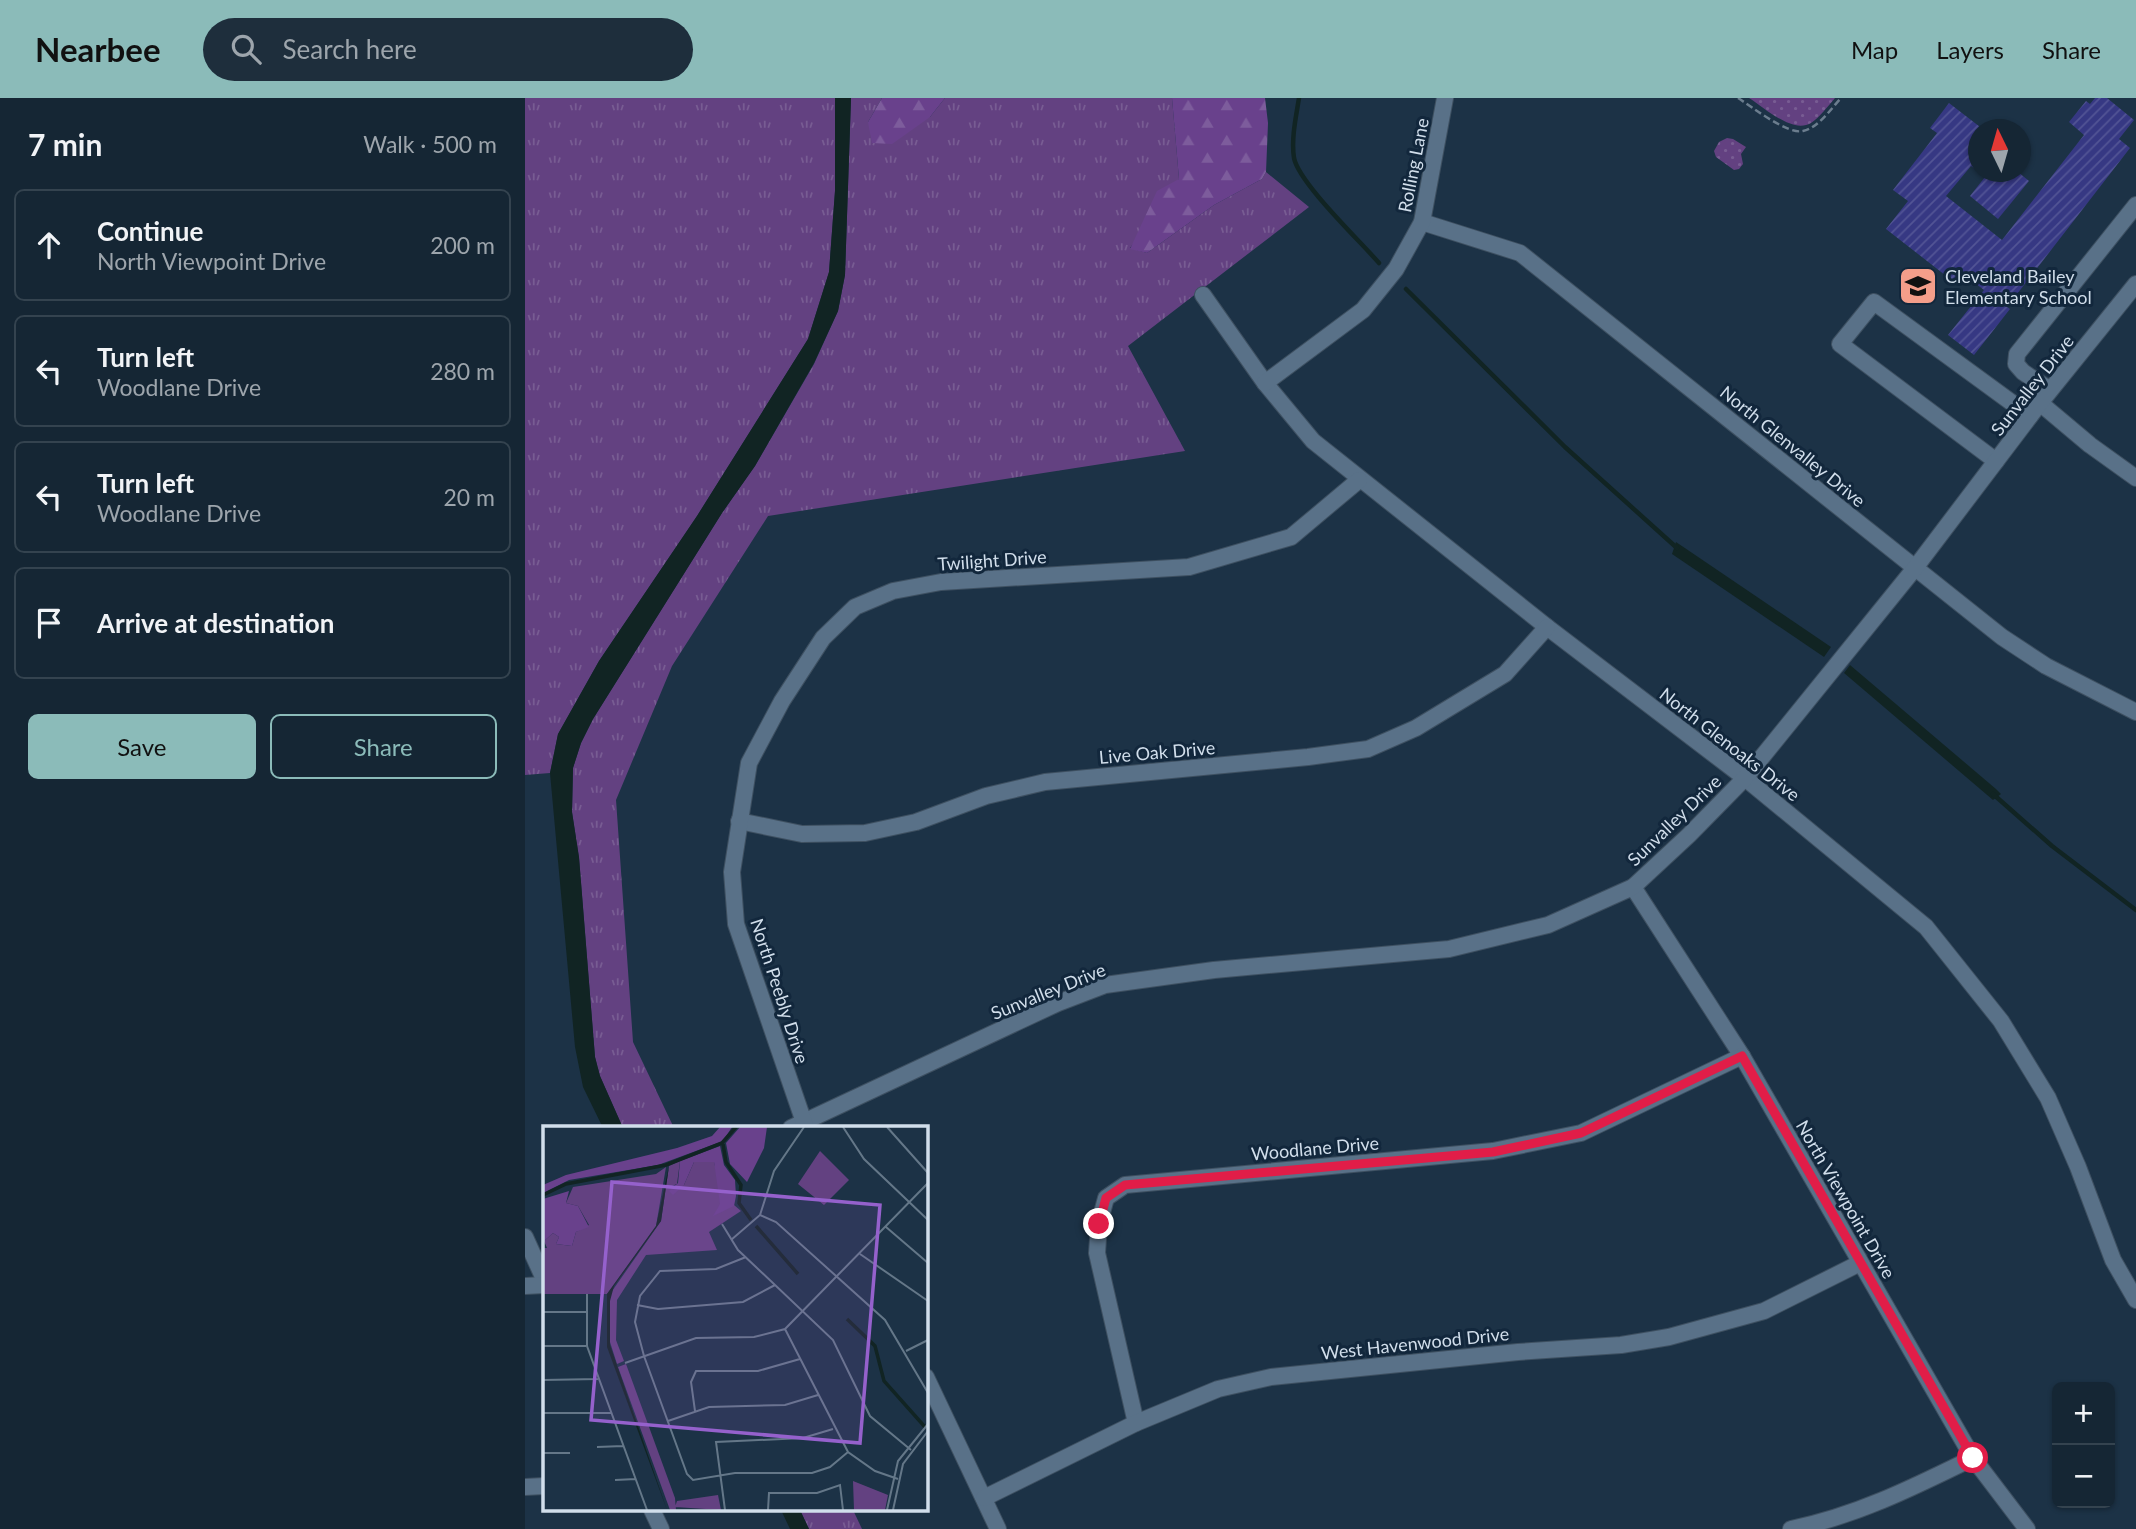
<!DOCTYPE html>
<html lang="en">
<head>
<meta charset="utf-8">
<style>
	:root { --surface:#152634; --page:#1e2e3c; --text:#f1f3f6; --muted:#9da5ac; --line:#34434f; --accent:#8bbbb9 }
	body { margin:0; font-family:Lato,sans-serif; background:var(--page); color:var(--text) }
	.controls { position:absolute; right:21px; bottom:21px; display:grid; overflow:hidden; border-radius:10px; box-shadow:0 2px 5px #0004 }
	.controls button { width:63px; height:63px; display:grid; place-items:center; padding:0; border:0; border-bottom:2px solid var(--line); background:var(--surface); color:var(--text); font:35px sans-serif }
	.compass { position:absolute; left:1443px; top:21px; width:63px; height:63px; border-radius:50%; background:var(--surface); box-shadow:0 2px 5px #0004; rotate:355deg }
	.stop { position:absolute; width:21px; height:21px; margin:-16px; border:5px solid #e11d48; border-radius:50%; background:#fff }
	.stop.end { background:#e11d48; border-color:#fff; box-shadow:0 2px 7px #0008 }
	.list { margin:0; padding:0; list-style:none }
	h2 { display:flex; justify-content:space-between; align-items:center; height:91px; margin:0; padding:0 28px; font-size:30px }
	h2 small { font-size:23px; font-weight:400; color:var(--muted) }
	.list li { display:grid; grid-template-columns:46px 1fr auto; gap:21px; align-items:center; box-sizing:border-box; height:112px; margin:0 14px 14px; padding:0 14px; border:2px solid var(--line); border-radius:10px }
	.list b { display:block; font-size:26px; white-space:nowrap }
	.list p { margin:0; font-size:23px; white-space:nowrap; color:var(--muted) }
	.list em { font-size:23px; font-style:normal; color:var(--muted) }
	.actions { display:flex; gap:14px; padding:21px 28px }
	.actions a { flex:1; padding:16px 0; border:2px solid var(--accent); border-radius:10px; text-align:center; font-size:24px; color:var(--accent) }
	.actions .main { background:var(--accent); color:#111 }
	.icon { flex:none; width:38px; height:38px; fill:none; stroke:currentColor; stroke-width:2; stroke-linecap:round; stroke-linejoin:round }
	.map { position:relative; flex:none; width:1611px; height:1431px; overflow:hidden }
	header { display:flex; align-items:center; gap:42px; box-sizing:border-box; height:98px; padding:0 35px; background:var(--accent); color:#111 }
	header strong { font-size:33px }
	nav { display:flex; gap:38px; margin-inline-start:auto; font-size:24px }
	.search { width:490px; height:63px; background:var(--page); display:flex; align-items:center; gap:18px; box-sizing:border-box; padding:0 24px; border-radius:38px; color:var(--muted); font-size:26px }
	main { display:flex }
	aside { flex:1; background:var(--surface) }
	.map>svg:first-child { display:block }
</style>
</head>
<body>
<header>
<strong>Nearbee</strong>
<div class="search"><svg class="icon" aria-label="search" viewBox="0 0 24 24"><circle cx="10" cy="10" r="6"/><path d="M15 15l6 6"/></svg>Search here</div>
<nav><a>Map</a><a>Layers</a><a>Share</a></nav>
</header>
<main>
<aside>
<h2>7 min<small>Walk · 500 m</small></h2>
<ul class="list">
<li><svg class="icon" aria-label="ahead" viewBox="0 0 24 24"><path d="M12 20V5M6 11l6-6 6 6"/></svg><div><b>Continue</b><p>North Viewpoint Drive</p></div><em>200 m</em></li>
<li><svg class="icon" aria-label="left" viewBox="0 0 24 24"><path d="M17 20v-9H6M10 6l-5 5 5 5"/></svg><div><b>Turn left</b><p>Woodlane Drive</p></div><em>280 m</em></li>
<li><svg class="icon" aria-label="left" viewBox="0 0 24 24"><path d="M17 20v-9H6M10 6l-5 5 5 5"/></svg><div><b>Turn left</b><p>Woodlane Drive</p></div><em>20 m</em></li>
<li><svg class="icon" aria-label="arrive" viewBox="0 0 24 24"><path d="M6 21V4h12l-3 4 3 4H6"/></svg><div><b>Arrive at destination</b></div></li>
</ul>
<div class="actions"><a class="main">Save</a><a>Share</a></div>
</aside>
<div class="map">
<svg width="1611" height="1431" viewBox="0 0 1611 1431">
	<defs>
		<pattern id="grass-tufts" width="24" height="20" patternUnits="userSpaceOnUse" patternTransform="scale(1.75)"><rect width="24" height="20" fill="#634181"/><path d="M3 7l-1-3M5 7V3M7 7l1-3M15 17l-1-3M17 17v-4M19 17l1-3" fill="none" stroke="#785c93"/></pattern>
		<pattern id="forest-firs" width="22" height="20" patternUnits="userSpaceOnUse" patternTransform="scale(1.75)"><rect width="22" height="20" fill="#69418c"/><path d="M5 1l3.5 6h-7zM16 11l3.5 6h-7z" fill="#7d5c9c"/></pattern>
		<pattern id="park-dots" width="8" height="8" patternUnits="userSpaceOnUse" patternTransform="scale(1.75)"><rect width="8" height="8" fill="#634181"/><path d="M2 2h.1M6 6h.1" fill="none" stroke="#785c93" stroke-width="1.8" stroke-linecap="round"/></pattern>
		<pattern id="building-hatch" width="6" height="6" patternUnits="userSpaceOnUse" patternTransform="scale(1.75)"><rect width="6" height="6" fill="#363883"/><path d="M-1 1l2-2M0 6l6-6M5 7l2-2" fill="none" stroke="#525495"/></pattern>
	</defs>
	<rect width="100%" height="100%" fill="#1c3246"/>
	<g fill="url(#grass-tufts)">
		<path d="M0,0H310V93L304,174L283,241L172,418L74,563L33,636L25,675L0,677Z"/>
		<path d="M326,0H357L343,24L405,19L420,0H647L654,81L605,150L622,155L689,107L737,81L741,74L784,109L603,248L660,353L243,418L147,568L91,702L108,944L149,1030H98L75,978L70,959L54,760L47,714L48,670L56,645L68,621L197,415L230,368L289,266L313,213L320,177Z"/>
		<path d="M275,1412H328L337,1431H284Z"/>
	</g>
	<g fill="url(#forest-firs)">
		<path d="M357,0H420L405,19L367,46L347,45L343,24Z"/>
		<path d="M647,0H740L743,25L741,74L737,81L689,107L622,155L605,151L632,93L654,81Z"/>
	</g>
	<g fill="url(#park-dots)">
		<path d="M1224,0H1310C1303,8 1295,19 1286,25C1267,36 1240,10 1224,0Z"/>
		<path d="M1202,40L1208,41L1221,49L1216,56L1218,66L1214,71L1209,72L1191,59L1189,53L1194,44Z"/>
	</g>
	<g fill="#112423">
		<path d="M310,0H326L320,177L313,213L289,265L230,368L197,415L68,621L56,645L48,670L47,714L54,759L70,959L75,978L98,1030H78L58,989L50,949L25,675L33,636L74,563L172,418L283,241L304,174L310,93Z"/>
		<path d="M1151,444L1306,549L1299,559L1147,456Z"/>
		<path d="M1325,567L1471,691L1476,696L1468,702L1319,575Z"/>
		<path d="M256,1412H275L284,1431H265Z"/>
	</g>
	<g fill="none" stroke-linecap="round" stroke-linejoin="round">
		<g stroke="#112423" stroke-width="4.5">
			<path d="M774,0C771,19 766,41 769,60C774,85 835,143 854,165"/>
			<path d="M881,191L1040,349L1152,450"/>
			<path d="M1468,696L1527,748L1611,812"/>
		</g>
	</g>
	<g fill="url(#building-hatch)">
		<path d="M1570,0H1582L1609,22L1594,41L1605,50L1482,209L1485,211L1449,257L1423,237L1459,192L1442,179L1434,188L1361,131L1383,103L1368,92L1412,35L1405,30L1424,5L1459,32H1454V74L1446,68L1421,98L1477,142L1559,37L1544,24L1561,3L1565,6Z"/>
		<path d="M1464,74H1493L1504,83L1473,121L1445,98Z"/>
	</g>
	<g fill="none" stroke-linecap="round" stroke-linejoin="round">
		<defs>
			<g id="minor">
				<path d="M897,124L995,155L1477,539L1521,568L1611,614"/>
				<path d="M678,197L740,285L788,343L1022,529L1220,680L1401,829L1476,923L1523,1000L1553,1069L1588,1162L1611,1202"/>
				<path d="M740,285L838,212L871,171L897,124L920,0"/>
				<path d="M1525,292L1498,274L1491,266L1492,256L1611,107"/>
				<path d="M1515,305L1565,347L1611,380"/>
				<path d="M1471,363L1315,246L1349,204L1505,318"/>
				<path d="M214,723L277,736L340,735L391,724L461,698L520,684L783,659L843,651L891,630L980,576L1022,529"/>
				<path d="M1108,789L1217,958L1448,1360L1502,1431"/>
				<path d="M266,1030L533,905L580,887L689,872L924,851L1023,827L1108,789L1164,737L1220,680L1390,470L1515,305L1611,186"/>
				<path d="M281,1030L211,826L207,774L224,665L257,603L298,540L330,509L368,493L416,484L664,469L766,439L834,382"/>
				<path d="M0,1139L19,1181"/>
				<path d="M0,1188L19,1187"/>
				<path d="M401,1279L473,1431"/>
				<path d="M611,1325L572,1155L574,1126L581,1100L600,1087L968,1053L1056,1035L1217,958"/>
				<path d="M0,1389L19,1388"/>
				<path d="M459,1400L611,1325L693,1291L746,1279L993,1254L1096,1247L1144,1239L1239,1213L1335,1165"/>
				<path d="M127,1412L136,1431"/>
				<path d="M1266,1431C1331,1418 1389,1389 1448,1360"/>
			</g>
		</defs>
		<use href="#minor" stroke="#3e5061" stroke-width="18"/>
		<path stroke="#6b7d8e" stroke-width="2.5" stroke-dasharray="7 3.5" stroke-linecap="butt" d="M1213,0C1227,9 1263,37 1278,33C1293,30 1306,11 1316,0"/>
		<use href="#minor" stroke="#597188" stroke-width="16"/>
	</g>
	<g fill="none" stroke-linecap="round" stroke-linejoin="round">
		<path stroke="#e11d48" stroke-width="9" d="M574,1126L581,1100L600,1087L968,1054L1056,1035L1217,958L1448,1360"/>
	</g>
	<defs>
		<symbol id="school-square" viewBox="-11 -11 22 22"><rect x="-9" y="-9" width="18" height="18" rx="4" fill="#f49e8a" stroke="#12273c"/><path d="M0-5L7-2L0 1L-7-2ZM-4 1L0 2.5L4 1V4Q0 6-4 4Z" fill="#111"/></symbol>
	</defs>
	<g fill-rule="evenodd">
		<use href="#school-square" x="1371" y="166" width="44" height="44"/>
	</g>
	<g text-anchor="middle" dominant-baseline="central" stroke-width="6" stroke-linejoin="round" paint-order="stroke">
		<g font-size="18" fill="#d1deeb" stroke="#12273c">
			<text transform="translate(888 67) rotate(-79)">Rolling Lane</text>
			<text transform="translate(1507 287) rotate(-52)">Sunvalley Drive</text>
			<text transform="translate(1268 348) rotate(39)">North Glenvalley Drive</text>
			<text transform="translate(467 462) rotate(-4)">Twilight Drive</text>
			<text transform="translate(1205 646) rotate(38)">North Glenoaks Drive</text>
			<text transform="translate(632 654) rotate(-5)">Live Oak Drive</text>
			<text transform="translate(1149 722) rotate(-44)">Sunvalley Drive</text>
			<text transform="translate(255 893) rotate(72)">North Peebly Drive</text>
			<text transform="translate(523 893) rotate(-22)">Sunvalley Drive</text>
			<text transform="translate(790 1050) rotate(-5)">Woodlane Drive</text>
			<text transform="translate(1321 1101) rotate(60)">North Viewpoint Drive</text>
			<text transform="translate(890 1245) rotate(-6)">West Havenwood Drive</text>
		</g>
		<g font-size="18" fill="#d1deeb" stroke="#12273c" text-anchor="start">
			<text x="1420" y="178">Cleveland Bailey<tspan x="1420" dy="21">Elementary School</tspan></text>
		</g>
	</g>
	<g transform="translate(18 1028)">
		<rect width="385" height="385" fill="#1c3246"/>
		<path d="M137,35L134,58L129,60L141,59L151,36H171L182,83L191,79L198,85L166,106L174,124L103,129L74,174L73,214L81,235L74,238L67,216V168L118,95L126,40ZM123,41L113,100L64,168H0V122H4L1,115L10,107L16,111L13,118L29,120L33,106L46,99L35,80L23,77L30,61L113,48ZM83,238L132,372L133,384H127L75,241ZM310,355L345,369L342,384H311ZM175,369L178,384L132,381L134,375Z" fill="#634181"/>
		<path d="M177,1H189L180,15L115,39L26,54L0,67V59L23,49L134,22L169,10ZM197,1H224L221,22L204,56L187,38L183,17ZM177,20L181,39L192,54L193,70L191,80L170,90L177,78L171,36H151L141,59L130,69L126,65L135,57L137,35ZM26,65L23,77L35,80L46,101L33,106L29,120L13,118L16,111L10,107L0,116V73Z" fill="#69418c"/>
		<path d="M277,25L306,54L281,79L255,58Z" fill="#634181"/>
		<path d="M126,40L118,95L71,160L67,175V219L124,384L64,221V168L113,100Z" fill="#112423"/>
		<path fill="none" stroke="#112423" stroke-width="3.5" d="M180,18L183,36L198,59L196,77L208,94M0,69L23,58L123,39L179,17L193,1M213,100L255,148M304,193L332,220L341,255L382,301"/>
		<path fill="none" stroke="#647788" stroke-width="2" d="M300,1L321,33L385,94M344,1L385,47M217,89L233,96L342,194L385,267M179,98L195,124L290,214L327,290L368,324M343,101L385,137M188,114L217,89L231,45L261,1M317,128L385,175M203,131L173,143L117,145L97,170L92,196L101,230L144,348L150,354L192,347H269L287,341L305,326M44,168V220L104,384M94,179L115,183L200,176L232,159M0,186H43M242,203L305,326L332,345L355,353M0,220H43M363,225L385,214M82,237L153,212L211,211L242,203L385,57M0,254L55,253M152,285L148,256L153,245H215L257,233M0,287H68M125,295L166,281L242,279L275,269M54,321L80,320M0,327H27M72,354L93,353M182,384L173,316L260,312L290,303M225,384L226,367H274L297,359L300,384M344,384L355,335L385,298M350,384L360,338L385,305"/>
		<path fill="#9561cc" fill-opacity="0.15" stroke="#9561cc" stroke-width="3.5" d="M69,56L337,79L317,317L48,294Z"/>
		<rect width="385" height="385" fill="none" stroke="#d1deeb" stroke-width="3.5"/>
	</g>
</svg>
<div class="controls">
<button>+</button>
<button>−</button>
</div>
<svg class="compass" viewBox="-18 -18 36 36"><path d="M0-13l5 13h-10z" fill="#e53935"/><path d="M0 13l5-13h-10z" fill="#9da5ac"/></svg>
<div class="stop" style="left:1448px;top:1360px"></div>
<div class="stop end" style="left:574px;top:1126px"></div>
</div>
</main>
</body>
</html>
